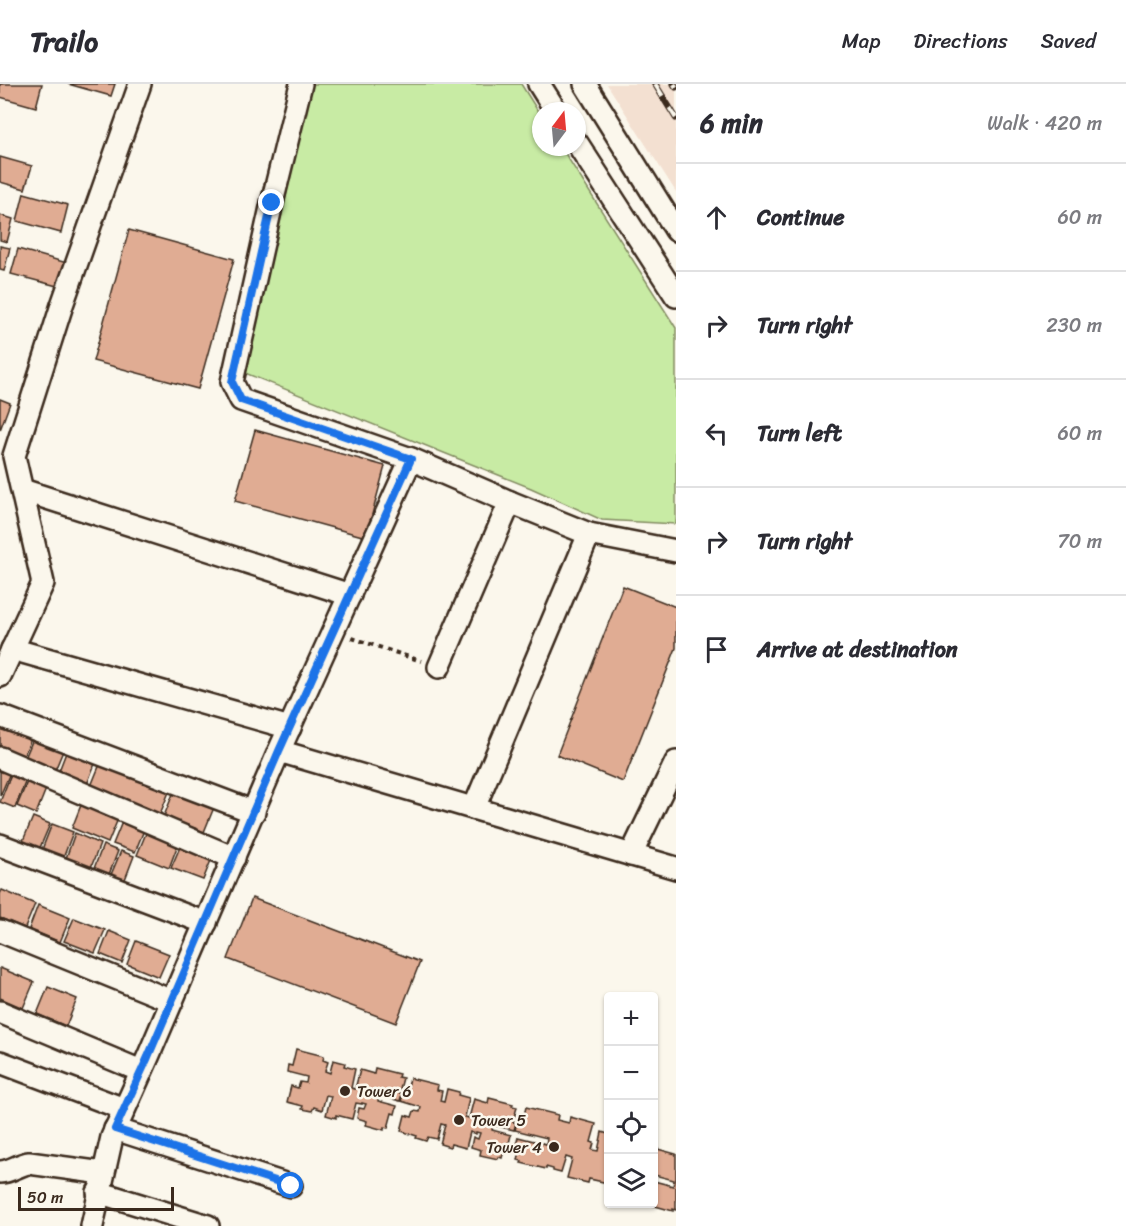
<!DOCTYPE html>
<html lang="en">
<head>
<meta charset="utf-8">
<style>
	:root { --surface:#fff; --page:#f7f7f7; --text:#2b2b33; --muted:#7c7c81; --line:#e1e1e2 }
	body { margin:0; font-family:Sriracha,sans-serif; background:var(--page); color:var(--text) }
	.controls { position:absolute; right:18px; bottom:18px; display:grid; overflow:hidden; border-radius:6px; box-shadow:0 2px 4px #0004 }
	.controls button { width:54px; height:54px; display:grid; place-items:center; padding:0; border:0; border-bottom:2px solid var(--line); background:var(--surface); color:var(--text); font:30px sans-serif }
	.compass { position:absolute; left:532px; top:18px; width:54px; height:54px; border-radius:50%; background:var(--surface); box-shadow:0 2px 4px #0004; rotate:16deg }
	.scale { position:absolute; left:18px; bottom:15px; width:156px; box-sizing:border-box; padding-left:6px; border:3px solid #3b2a1e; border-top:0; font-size:16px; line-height:21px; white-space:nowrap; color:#3b2a1e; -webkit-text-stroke:4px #fbf7ec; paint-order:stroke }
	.stop { position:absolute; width:18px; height:18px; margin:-14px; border:4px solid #1a73e8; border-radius:50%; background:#fff }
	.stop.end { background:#1a73e8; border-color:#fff; box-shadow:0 2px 6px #0008 }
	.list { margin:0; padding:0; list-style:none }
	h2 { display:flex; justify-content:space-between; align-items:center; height:78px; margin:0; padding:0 24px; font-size:26px }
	h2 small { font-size:20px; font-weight:400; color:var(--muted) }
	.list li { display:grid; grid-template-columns:39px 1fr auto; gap:18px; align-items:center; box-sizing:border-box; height:108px; padding:0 24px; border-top:2px solid var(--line) }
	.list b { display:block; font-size:22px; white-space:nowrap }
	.list em { font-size:20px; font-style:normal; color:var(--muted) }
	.icon { flex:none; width:33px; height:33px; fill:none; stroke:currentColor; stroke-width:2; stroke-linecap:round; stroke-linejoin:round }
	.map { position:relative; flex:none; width:676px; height:1142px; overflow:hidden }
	header { display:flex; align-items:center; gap:36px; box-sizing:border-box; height:84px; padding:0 30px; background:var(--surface); border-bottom:2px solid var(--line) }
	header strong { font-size:28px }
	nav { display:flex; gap:33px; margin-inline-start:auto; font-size:21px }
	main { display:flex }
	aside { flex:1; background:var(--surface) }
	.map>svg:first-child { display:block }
</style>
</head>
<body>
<header>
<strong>Trailo</strong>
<nav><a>Map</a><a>Directions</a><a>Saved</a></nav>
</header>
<main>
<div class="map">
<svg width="676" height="1142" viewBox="0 0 676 1142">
	<rect width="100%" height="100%" fill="#fbf7ec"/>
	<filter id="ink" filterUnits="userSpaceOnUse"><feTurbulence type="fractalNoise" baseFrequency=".0167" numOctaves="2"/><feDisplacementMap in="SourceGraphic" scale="12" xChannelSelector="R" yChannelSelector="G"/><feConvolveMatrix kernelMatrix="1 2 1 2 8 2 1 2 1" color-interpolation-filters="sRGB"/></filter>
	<g filter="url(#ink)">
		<path fill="#f3e0d1" d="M607,0H676V108Z"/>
		<path fill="#c8eba4" stroke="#828a61" stroke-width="1.5" d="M312,0H521L541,32V63H561L676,244V440L602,436L531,404L245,289Z"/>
		<g fill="#e0ac93" stroke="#3b2a1e" stroke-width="1.5">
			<path d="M0,0H42L36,23L0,13Z"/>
			<path d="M68,0H115L111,12Z"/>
			<path d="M0,73L32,82L25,105L0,98Z"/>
			<path d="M24,109L68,121L61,149L17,137Z"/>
			<path d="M0,131L13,135L7,158L0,156Z"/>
			<path d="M129,146L234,175L198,305L93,277Z"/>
			<path d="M0,162L10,164L4,187L0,186Z"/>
			<path d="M18,165L67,179L61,203L11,190Z"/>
			<path d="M0,315L10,319L0,346Z"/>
			<path d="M255,346L385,382L366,453L235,417Z"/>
			<path d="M623,502L676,523V564L623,698L557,671Z"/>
			<path d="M0,642L31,655L21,678L0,669Z"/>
			<path d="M33,655L63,667L53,691L23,679Z"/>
			<path d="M67,666L96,677L86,703L57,692Z"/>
			<path d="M100,680L169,708L158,735L89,707Z"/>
			<path d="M0,685L10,689L0,712Z"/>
			<path d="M11,690L26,696L15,724L0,718Z"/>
			<path d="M27,698L46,705L36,730L17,722Z"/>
			<path d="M175,705L215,721L204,748L164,732Z"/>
			<path d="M83,716L120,730L108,759L72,744Z"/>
			<path d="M33,733L50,740L39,766L22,759Z"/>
			<path d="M122,738L144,746L135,768L113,760Z"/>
			<path d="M52,740L73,748L62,777L41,768Z"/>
			<path d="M149,742L180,755L169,784L137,771Z"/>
			<path d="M75,749L100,760L90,786L65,777Z"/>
			<path d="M183,756L214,769L203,796L171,784Z"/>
			<path d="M103,761L118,767L108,793L93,787Z"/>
			<path d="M121,767L134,772L124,798L110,793Z"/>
			<path d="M2,806L35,820L25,844L0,834V810Z"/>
			<path d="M252,814L420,878L396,939L228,875Z"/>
			<path d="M38,821L70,834L60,858L29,845Z"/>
			<path d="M74,834L105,846L95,869L64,857Z"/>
			<path d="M109,847L131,856L122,879L100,870Z"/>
			<path d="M136,857L169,870L159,893L127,880Z"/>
			<path d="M0,884L34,898L23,924L0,914Z"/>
			<path d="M48,903L77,915L66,942L37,930Z"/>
			<path d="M296,965L324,972L323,976L328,978L325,987L330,989L333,976L345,979L344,982L355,985L351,1004L355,1005L360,986L374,990L375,984L399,990L398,993L403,994L399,1009H402L400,1017L379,1011L378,1017L397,1022L395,1030L392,1029L388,1044L384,1043V1046L366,1041L367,1037L357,1034L359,1024L364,1025L366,1020L362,1019V1020L356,1019L352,1035L336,1031V1034L326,1031L331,1012L326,1011L322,1026L314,1023L312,1027L302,1025L303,1022L287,1018L291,1002L298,1004L300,998L306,999L307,993L287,988L288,981L292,982Z"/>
			<path d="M410,994L438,1001L437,1006L442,1007L440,1017L444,1018L447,1005L459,1008L458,1011L469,1014L465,1033L469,1034L474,1015L488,1019L489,1014L513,1020L512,1022L517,1023L513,1038L516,1039L514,1046L493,1041L492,1046L511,1051L509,1059H506L502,1074L499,1073L498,1075L480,1071L481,1066L471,1063L473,1053L478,1055L480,1049L476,1048V1050L470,1048L466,1064L451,1060L450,1063L440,1060L445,1041L441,1040L437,1055L428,1053L426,1057L416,1054L417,1052L401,1047L405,1031L412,1033L414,1027L420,1028L421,1023L401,1017L403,1011H406Z"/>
			<path d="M526,1023L558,1031L557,1036L569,1039L570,1033L596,1040L591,1058L594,1059L592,1066L598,1067L602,1048L608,1050V1099L589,1095L588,1099L567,1094L572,1075L566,1073L561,1089L553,1087V1085L546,1083V1085L521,1079L522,1077L518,1076L520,1067L515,1066L518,1053L546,1060L547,1054L515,1046L518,1034L523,1036Z"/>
			<path d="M654,1064L676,1070V1126L673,1125V1127L648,1120H654V1097L673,1102L674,1096L654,1091Z"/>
		</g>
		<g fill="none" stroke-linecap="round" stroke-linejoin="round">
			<defs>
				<g id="minor">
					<path d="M301,0L272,119L232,298L241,316L411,375"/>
					<path d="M539,0L556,27"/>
					<path d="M585,0L676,146"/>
					<path d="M577,59L676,212"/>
					<path d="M22,406L350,511"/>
					<path d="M12,565L290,644"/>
					<path d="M439,583L510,418"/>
					<path d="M0,592L43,499L14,372L62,221L140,0"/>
					<path d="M0,632L254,728"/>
					<path d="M279,667L676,784"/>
					<path d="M0,674L234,774"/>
					<path d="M474,724L589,450"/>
					<path d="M0,761L206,839"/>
					<path d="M631,771L676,678"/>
					<path d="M0,847L172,917"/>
					<path d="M0,928L141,987"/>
					<path d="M0,978L124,1025"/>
					<path d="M115,1045L291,1102"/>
					<path d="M0,1088C11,1088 19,1080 29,1079L103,1089"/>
					<path d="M98,1108L208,1142"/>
					<path d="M92,1142L112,1053L148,973L279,667L411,375L510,418L589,450L676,467"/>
				</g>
			</defs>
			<use href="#minor" stroke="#3b2a1e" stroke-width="26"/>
			<path stroke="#3b2a1e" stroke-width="4" stroke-dasharray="4.5 4.5" stroke-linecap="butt" d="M352,554L421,577"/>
			<use href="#minor" stroke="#fbf7ec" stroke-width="21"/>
			<defs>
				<g id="rail">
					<path d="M655,0L676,34"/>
					<path d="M674,0L676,3"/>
				</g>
			</defs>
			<use href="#rail" stroke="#3b2a1e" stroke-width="7"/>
			<use href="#rail" stroke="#fbf7ec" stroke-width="4.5" stroke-dasharray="14" stroke-linecap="butt"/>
		</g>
	</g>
	<g fill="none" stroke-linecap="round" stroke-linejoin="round" filter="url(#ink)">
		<path stroke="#1a73e8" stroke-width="8" d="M272,119L232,298L241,316L411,375L279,667L148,973L115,1045L291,1102"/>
	</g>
	<g fill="#3b2a1e" stroke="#fbf7ec" stroke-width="2">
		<circle cx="345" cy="1007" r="6"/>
		<circle cx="459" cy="1036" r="6"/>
		<circle cx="554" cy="1063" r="6"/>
	</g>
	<g text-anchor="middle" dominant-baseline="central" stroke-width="5" stroke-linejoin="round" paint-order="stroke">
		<g font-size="16" fill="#3b2a1e" stroke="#fbf7ec" text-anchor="start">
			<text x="357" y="1007">Tower 6</text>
			<text x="471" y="1036">Tower 5</text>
			<text x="542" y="1063" text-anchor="end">Tower 4</text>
		</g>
	</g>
</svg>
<div class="controls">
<button>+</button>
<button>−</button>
<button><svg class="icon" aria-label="locate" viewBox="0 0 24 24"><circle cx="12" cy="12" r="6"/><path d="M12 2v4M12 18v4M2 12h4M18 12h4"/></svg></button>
<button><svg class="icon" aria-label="layers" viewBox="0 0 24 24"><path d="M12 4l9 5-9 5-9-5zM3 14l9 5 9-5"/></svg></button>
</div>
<svg class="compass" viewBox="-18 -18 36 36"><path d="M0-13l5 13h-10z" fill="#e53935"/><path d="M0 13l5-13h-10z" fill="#7c7c81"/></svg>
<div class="scale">50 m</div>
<div class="stop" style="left:291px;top:1102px"></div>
<div class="stop end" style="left:272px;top:119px"></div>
</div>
<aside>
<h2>6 min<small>Walk · 420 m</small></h2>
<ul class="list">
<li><svg class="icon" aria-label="ahead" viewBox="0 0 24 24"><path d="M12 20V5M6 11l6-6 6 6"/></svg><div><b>Continue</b></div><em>60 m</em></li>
<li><svg class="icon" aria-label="right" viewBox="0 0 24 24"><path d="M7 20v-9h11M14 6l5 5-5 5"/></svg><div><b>Turn right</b></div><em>230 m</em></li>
<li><svg class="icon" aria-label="left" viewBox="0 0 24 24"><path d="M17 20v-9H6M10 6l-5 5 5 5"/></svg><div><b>Turn left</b></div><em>60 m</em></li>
<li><svg class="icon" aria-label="right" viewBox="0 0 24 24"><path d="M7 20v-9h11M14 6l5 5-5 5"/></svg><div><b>Turn right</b></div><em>70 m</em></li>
<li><svg class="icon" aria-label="arrive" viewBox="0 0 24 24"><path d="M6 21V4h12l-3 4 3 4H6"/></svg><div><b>Arrive at destination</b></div></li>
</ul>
</aside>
</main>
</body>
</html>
